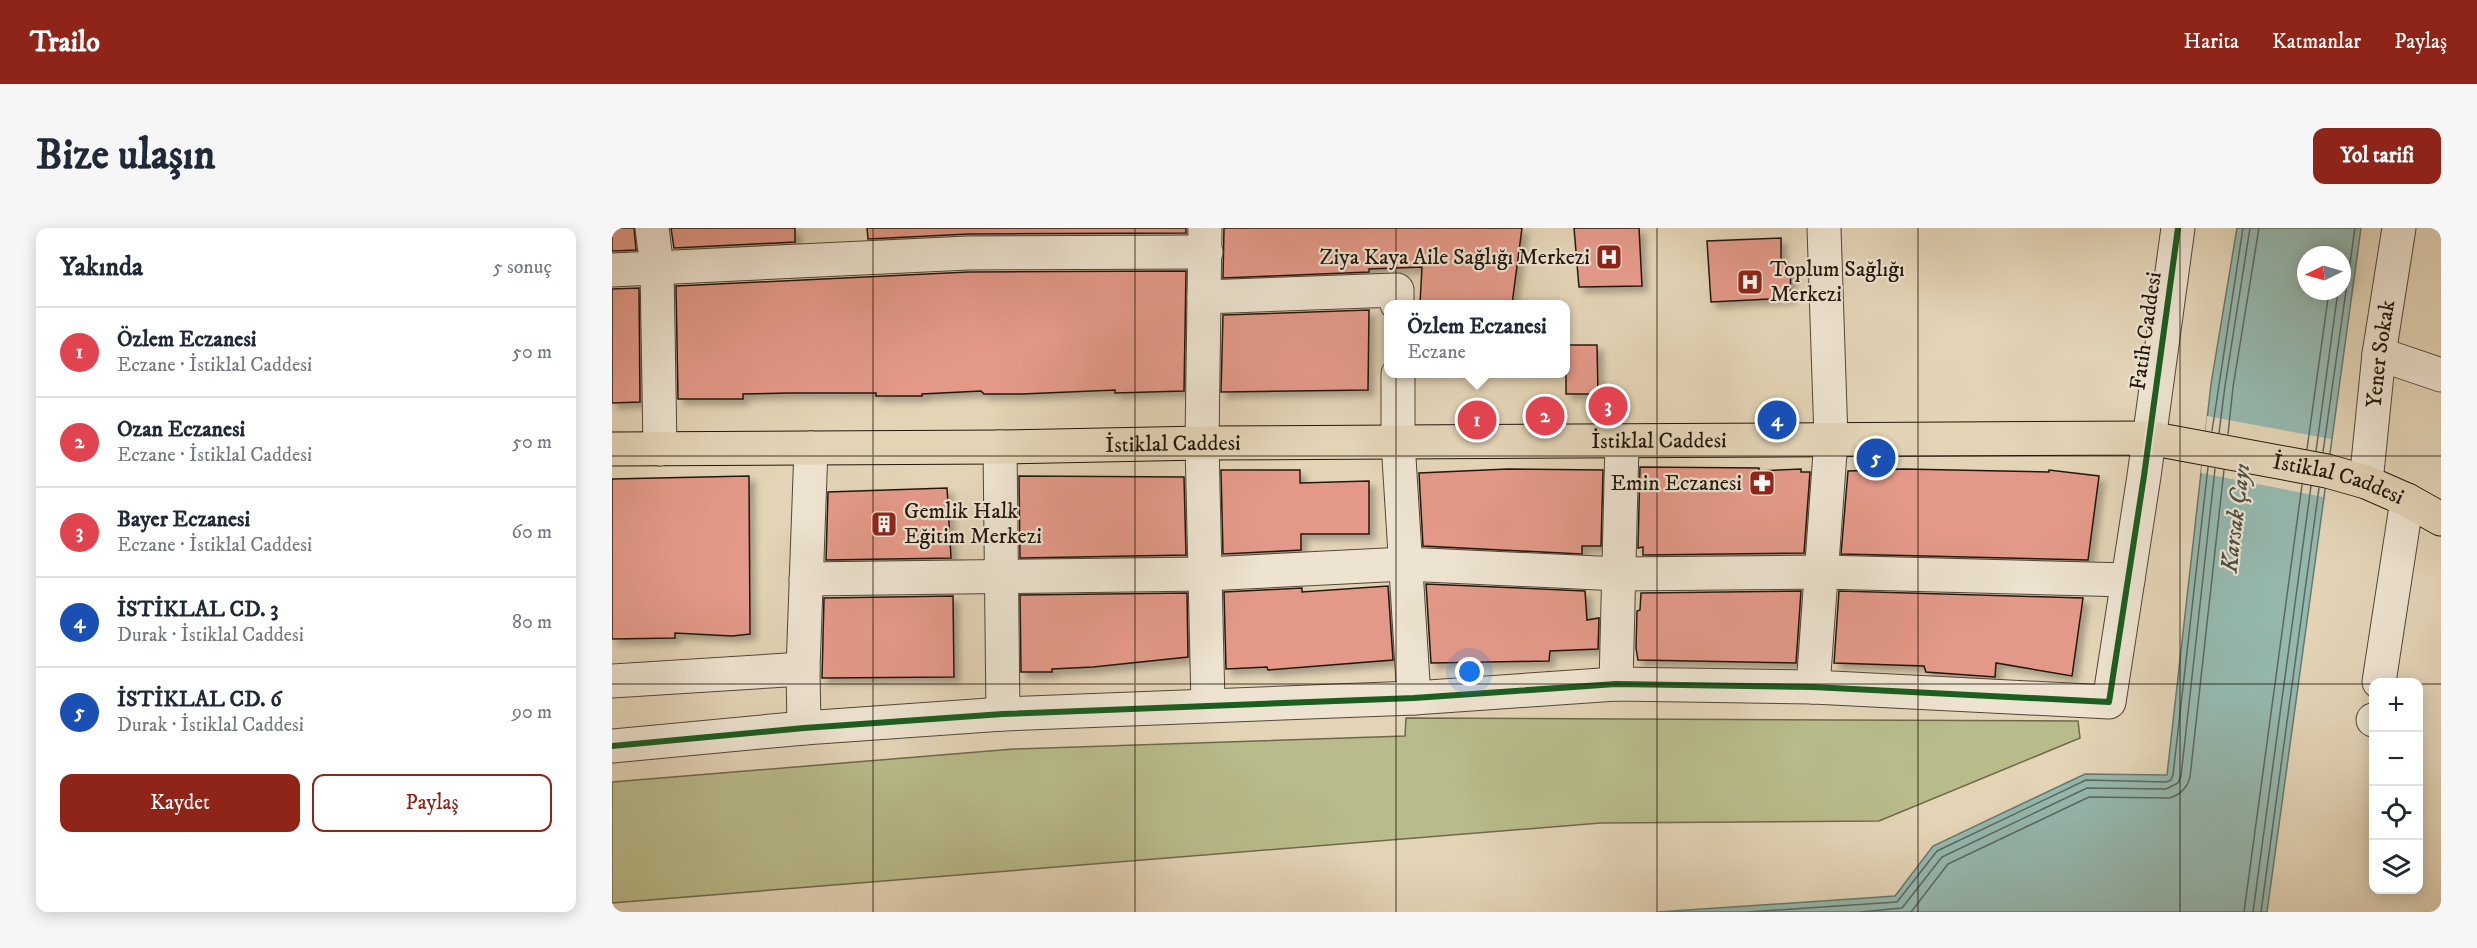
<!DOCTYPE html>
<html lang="tr">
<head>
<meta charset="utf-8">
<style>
	:root { --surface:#fff; --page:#f6f6f7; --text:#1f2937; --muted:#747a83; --line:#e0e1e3; --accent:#8f2418 }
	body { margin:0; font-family:"IM FELL DW Pica",serif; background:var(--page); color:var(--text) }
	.controls { position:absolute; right:18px; bottom:18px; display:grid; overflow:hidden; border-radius:12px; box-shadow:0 3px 15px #0003 }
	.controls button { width:54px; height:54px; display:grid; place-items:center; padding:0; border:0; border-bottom:2px solid var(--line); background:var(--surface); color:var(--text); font:30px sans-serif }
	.compass { position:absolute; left:1685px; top:18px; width:54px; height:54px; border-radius:50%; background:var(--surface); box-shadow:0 3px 15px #0003; rotate:265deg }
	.you { position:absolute; left:858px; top:444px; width:21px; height:21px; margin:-15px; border:4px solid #fff; border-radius:50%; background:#1a73e8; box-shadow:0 0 0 9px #1a73e833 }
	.badge { display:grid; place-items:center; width:39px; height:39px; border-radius:50%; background:var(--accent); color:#fff; font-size:20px; font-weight:700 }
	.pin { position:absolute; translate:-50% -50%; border:3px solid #fff; box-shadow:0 2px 6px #0006 }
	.popup { position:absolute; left:772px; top:72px; width:186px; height:78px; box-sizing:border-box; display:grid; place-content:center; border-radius:12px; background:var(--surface); filter:drop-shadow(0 2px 4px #0005); font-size:20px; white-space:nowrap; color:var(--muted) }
	.popup b { font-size:22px; color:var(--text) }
	.popup::after { content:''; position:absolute; left:50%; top:100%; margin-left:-12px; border:12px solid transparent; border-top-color:var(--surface) }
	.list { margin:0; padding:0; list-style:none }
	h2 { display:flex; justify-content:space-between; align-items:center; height:78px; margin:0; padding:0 24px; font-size:26px }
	h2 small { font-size:20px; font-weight:400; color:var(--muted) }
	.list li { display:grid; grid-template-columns:39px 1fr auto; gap:18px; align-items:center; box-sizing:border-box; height:90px; padding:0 24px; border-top:2px solid var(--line) }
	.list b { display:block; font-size:22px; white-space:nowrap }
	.list p { margin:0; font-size:20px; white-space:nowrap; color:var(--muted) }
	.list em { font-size:20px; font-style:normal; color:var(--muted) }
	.actions { display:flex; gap:12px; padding:18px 24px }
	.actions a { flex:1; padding:14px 0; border:2px solid var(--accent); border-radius:12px; text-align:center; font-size:21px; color:var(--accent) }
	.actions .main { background:var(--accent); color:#fff }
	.icon { flex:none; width:33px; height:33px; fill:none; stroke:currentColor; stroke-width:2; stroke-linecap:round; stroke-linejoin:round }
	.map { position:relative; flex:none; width:1829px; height:684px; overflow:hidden; border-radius:12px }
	header { display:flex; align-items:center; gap:36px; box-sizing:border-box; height:84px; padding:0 30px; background:var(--accent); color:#fff }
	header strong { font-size:28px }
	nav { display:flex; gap:33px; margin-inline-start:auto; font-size:21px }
	.intro { display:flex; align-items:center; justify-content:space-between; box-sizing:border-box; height:144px; padding:0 36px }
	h1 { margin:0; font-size:42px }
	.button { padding:15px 27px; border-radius:12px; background:var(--accent); color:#fff; font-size:21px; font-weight:700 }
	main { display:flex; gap:36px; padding:0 36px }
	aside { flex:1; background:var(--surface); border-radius:12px; box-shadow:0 3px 15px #0003 }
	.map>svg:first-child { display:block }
</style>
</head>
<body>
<header>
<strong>Trailo</strong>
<nav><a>Harita</a><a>Katmanlar</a><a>Paylaş</a></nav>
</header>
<div class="intro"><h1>Bize ulaşın</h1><a class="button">Yol tarifi</a></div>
<main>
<aside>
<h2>Yakında<small>5 sonuç</small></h2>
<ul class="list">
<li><span class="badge" style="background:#e0444e">1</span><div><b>Özlem Eczanesi</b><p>Eczane · İstiklal Caddesi</p></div><em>50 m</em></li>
<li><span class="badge" style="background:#e0444e">2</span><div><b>Ozan Eczanesi</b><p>Eczane · İstiklal Caddesi</p></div><em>50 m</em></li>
<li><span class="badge" style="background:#e0444e">3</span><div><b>Bayer Eczanesi</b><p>Eczane · İstiklal Caddesi</p></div><em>60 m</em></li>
<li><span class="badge" style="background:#1a4fb4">4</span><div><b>İSTİKLAL CD. 3</b><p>Durak · İstiklal Caddesi</p></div><em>80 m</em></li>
<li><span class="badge" style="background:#1a4fb4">5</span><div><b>İSTİKLAL CD. 6</b><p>Durak · İstiklal Caddesi</p></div><em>90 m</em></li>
</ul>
<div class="actions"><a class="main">Kaydet</a><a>Paylaş</a></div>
</aside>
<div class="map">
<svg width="1829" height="684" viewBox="0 0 1829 684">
	<defs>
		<filter id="shadow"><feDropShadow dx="5.5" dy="5.5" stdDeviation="3" flood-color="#0004"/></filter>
	</defs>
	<rect width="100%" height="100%" fill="#e3d4b6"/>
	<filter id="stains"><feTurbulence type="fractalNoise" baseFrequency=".00333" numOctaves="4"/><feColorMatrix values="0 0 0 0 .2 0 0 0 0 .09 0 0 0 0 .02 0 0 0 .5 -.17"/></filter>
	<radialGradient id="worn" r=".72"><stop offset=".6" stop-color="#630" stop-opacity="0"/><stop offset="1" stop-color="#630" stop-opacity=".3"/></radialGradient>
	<path fill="#b9bb8a" stroke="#6e694c" stroke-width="1.5" d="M794,490L1466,493L1468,510L1267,593L989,595L0,675V554L402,521L793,508Z"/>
	<path fill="#95b8ae" stroke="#67786e" stroke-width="1.5" fill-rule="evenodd" d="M1625,0H1749L1655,684H1046L1283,668L1321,618L1473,546L1555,547L1599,156ZM1694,27H1730V63H1694Z"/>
	<path fill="#e3d4b6" d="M1595,188L1719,211L1711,269L1589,245Z"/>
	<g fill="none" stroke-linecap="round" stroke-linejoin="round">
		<g stroke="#5c685e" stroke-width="1.5">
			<path d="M1600,203L1631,0"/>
			<path d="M1607,205L1613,158L1638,0"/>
			<path d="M1616,206L1621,159L1647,0"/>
			<path d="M1695,221L1717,63"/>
			<path d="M1704,223L1726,63"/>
			<path d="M1711,224L1743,0"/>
			<path d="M1136,684L1285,674L1325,623L1474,552L1554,554L1559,552L1561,547L1596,239"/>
			<path d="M1248,684L1290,680L1330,629L1475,560L1554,561L1566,555L1569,548L1603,241"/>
			<path d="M1299,684L1336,636L1477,569L1557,570C1569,567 1575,560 1578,549L1612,242"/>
			<path d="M1632,684L1690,257"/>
			<path d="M1641,684L1699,258"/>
			<path d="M1649,684L1707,260"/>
		</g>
	</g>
	<g fill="#e49988" stroke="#23170e" stroke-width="1.5" filter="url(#shadow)">
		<path d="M0,0H22L24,22L0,23Z"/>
		<path d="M59,0H183V14L62,20Z"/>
		<path d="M255,0H574V5L356,6L256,11Z"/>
		<path d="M612,0H910L900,76H808L810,39L757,41V44L611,50Z"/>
		<path d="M962,0H1027L1030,58L967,59Z"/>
		<path d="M1169,10V36L1179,38L1178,70L1099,74L1095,13Z"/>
		<path d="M574,43L572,163L503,165V162L410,166H372L369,163L310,166V168H264V165H176L131,166V171H66L64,58L356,44Z"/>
		<path d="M27,60L28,174L0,175V61Z"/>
		<path d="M757,82L756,162L609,164L611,87Z"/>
		<path d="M954,117H985L986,166H954Z"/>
		<path d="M1028,239L1147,240V243L1189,241V244H1198L1192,325L1031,327V319L1026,320Z"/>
		<path d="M896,241L991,242L989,318H970V326L811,318L807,245Z"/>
		<path d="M1291,241L1437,244V242L1487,248L1476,332L1229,326L1236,243Z"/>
		<path d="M609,242H688V255L757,253V306H689V322L611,326Z"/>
		<path d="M137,248L138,406L120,408L63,405V410L0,411V251Z"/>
		<path d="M407,248L572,249L574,327L408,330Z"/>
		<path d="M335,260L339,330L214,332L216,264Z"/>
		<path d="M814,356L973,363L975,392L987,390L986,421L938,423L937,433L819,435Z"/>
		<path d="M776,358L781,432L656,442L655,439L614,441L612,364L690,360V364Z"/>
		<path d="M1189,363L1184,435L1026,432L1024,420L1025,383L1028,382L1029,365Z"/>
		<path d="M1227,363L1471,370L1460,448L1384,435L1383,449L1314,444L1312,438L1222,435Z"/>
		<path d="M575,365L576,429L481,439L440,441V444H409L408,367Z"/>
		<path d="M341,368L342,449L210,450L212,370Z"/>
	</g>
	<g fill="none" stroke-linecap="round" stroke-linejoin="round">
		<defs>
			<g id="minor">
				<path d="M40,0L45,39L48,221"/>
				<path d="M593,0L590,215L596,477"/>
				<path d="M0,42L356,25L594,24"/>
				<path d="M592,69L785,62V76"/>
				<path d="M1767,126L1829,147"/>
				<path d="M786,146V214L802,470"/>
				<path d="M388,219L391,486"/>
				<path id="s1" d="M1754,254L1767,126L1787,0"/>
				<path d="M194,351L594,346L793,336L1007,346L1210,344L1516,352"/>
				<path d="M0,453L191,441"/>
				<path d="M1767,454L1795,272"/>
				<path d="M1004,456L1010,215"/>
				<path d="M1201,459L1219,211L1212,0"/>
				<path d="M1761,492H1762"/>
				<path d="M192,500L191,441L199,220"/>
				<path d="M0,518L192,500L391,486L802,470L1004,456L1201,459L1497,474L1532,248L1566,0"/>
			</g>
			<g id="major">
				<path id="s2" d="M0,221L388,219L590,215L1537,210L1715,243L1754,254L1795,272L1829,291"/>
			</g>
		</defs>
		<use href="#minor" stroke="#534638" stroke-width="35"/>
		<use href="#major" stroke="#23170e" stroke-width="35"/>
		<use href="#minor" stroke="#ede3d0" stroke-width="33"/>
		<use href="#major" stroke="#e3d4b6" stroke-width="33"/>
		<defs>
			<path id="cycleway" d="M0,518L192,500L391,486L802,470L1004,456L1201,459L1497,474L1532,248L1566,0"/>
		</defs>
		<use href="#cycleway" stroke="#ede3d0" stroke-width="10"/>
		<use href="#cycleway" stroke="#1b5e20" stroke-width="6"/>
	</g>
	<path fill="none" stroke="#23170e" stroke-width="1.5" stroke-opacity="0.55" d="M261,0V684M523,0V684M784,0V684M1045,0V684M1306,0V684M1568,0V684M0,228H1829M0,456H1762M1806,456H1829"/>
	<defs>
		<symbol id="hospital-square" viewBox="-11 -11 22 22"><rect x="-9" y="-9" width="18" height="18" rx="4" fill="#8f2418" stroke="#ede3d0"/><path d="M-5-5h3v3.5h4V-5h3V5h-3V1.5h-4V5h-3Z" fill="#fff"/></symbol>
		<symbol id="pharmacy-square" viewBox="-11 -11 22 22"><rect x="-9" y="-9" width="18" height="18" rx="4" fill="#8f2418" stroke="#ede3d0"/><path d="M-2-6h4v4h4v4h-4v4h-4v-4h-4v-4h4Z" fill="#fff"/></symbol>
		<symbol id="building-square" viewBox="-11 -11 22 22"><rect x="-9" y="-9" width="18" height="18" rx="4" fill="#8f2418" stroke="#ede3d0"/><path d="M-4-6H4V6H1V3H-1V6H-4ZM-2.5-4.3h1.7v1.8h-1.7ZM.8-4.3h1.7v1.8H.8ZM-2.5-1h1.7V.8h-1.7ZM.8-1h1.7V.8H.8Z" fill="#fff"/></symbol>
	</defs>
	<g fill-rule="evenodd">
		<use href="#hospital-square" x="982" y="14" width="30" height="30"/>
		<use href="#hospital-square" x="1123" y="39" width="30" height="30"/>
		<use href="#pharmacy-square" x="1135" y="240" width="30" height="30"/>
		<use href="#building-square" x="257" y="281" width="30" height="30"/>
	</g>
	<g text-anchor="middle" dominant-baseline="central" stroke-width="4.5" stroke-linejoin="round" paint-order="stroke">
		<g font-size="22" fill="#23170e" stroke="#ede3d0" text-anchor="end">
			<text x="978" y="29">Ziya Kaya Aile Sağlığı Merkezi</text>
			<text x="1158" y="41" text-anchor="start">Toplum Sağlığı<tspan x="1158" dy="25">Merkezi</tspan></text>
			<text x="1130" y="255">Emin Eczanesi</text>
			<text x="292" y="283" text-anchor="start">Gemlik Halk<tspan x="292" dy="25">Eğitim Merkezi</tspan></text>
		</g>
		<g font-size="22" fill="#23170e" stroke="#ede3d0">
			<text transform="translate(1534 103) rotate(-82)">Fatih Caddesi</text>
			<text stroke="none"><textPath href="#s1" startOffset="129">Yener Sokak</textPath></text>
			<text stroke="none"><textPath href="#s2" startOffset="1047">İstiklal Caddesi</textPath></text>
			<text stroke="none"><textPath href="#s2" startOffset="561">İstiklal Caddesi</textPath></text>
			<text stroke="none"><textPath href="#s2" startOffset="1731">İstiklal Caddesi</textPath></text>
		</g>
		<g font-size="24" font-style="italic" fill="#4b4f46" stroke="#ede3d0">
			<text transform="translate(1624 290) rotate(-83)">Karsak Çayı</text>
		</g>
	</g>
	<rect width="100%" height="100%" filter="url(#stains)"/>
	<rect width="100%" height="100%" fill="url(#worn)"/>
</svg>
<div class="controls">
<button>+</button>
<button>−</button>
<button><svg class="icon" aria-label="locate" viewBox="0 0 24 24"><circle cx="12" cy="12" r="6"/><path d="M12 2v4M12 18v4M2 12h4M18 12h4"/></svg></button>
<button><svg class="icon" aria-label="layers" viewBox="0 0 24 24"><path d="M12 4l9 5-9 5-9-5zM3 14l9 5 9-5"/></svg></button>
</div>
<svg class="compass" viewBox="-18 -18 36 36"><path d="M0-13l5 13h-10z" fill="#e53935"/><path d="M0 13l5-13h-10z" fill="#747a83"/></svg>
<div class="you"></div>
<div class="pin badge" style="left:865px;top:192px;background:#e0444e">1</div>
<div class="popup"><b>Özlem Eczanesi</b>Eczane</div>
<div class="pin badge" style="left:933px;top:188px;background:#e0444e">2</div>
<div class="pin badge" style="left:996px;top:178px;background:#e0444e">3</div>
<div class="pin badge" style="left:1165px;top:192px;background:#1a4fb4">4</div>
<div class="pin badge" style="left:1264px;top:230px;background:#1a4fb4">5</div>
</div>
</main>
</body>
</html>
